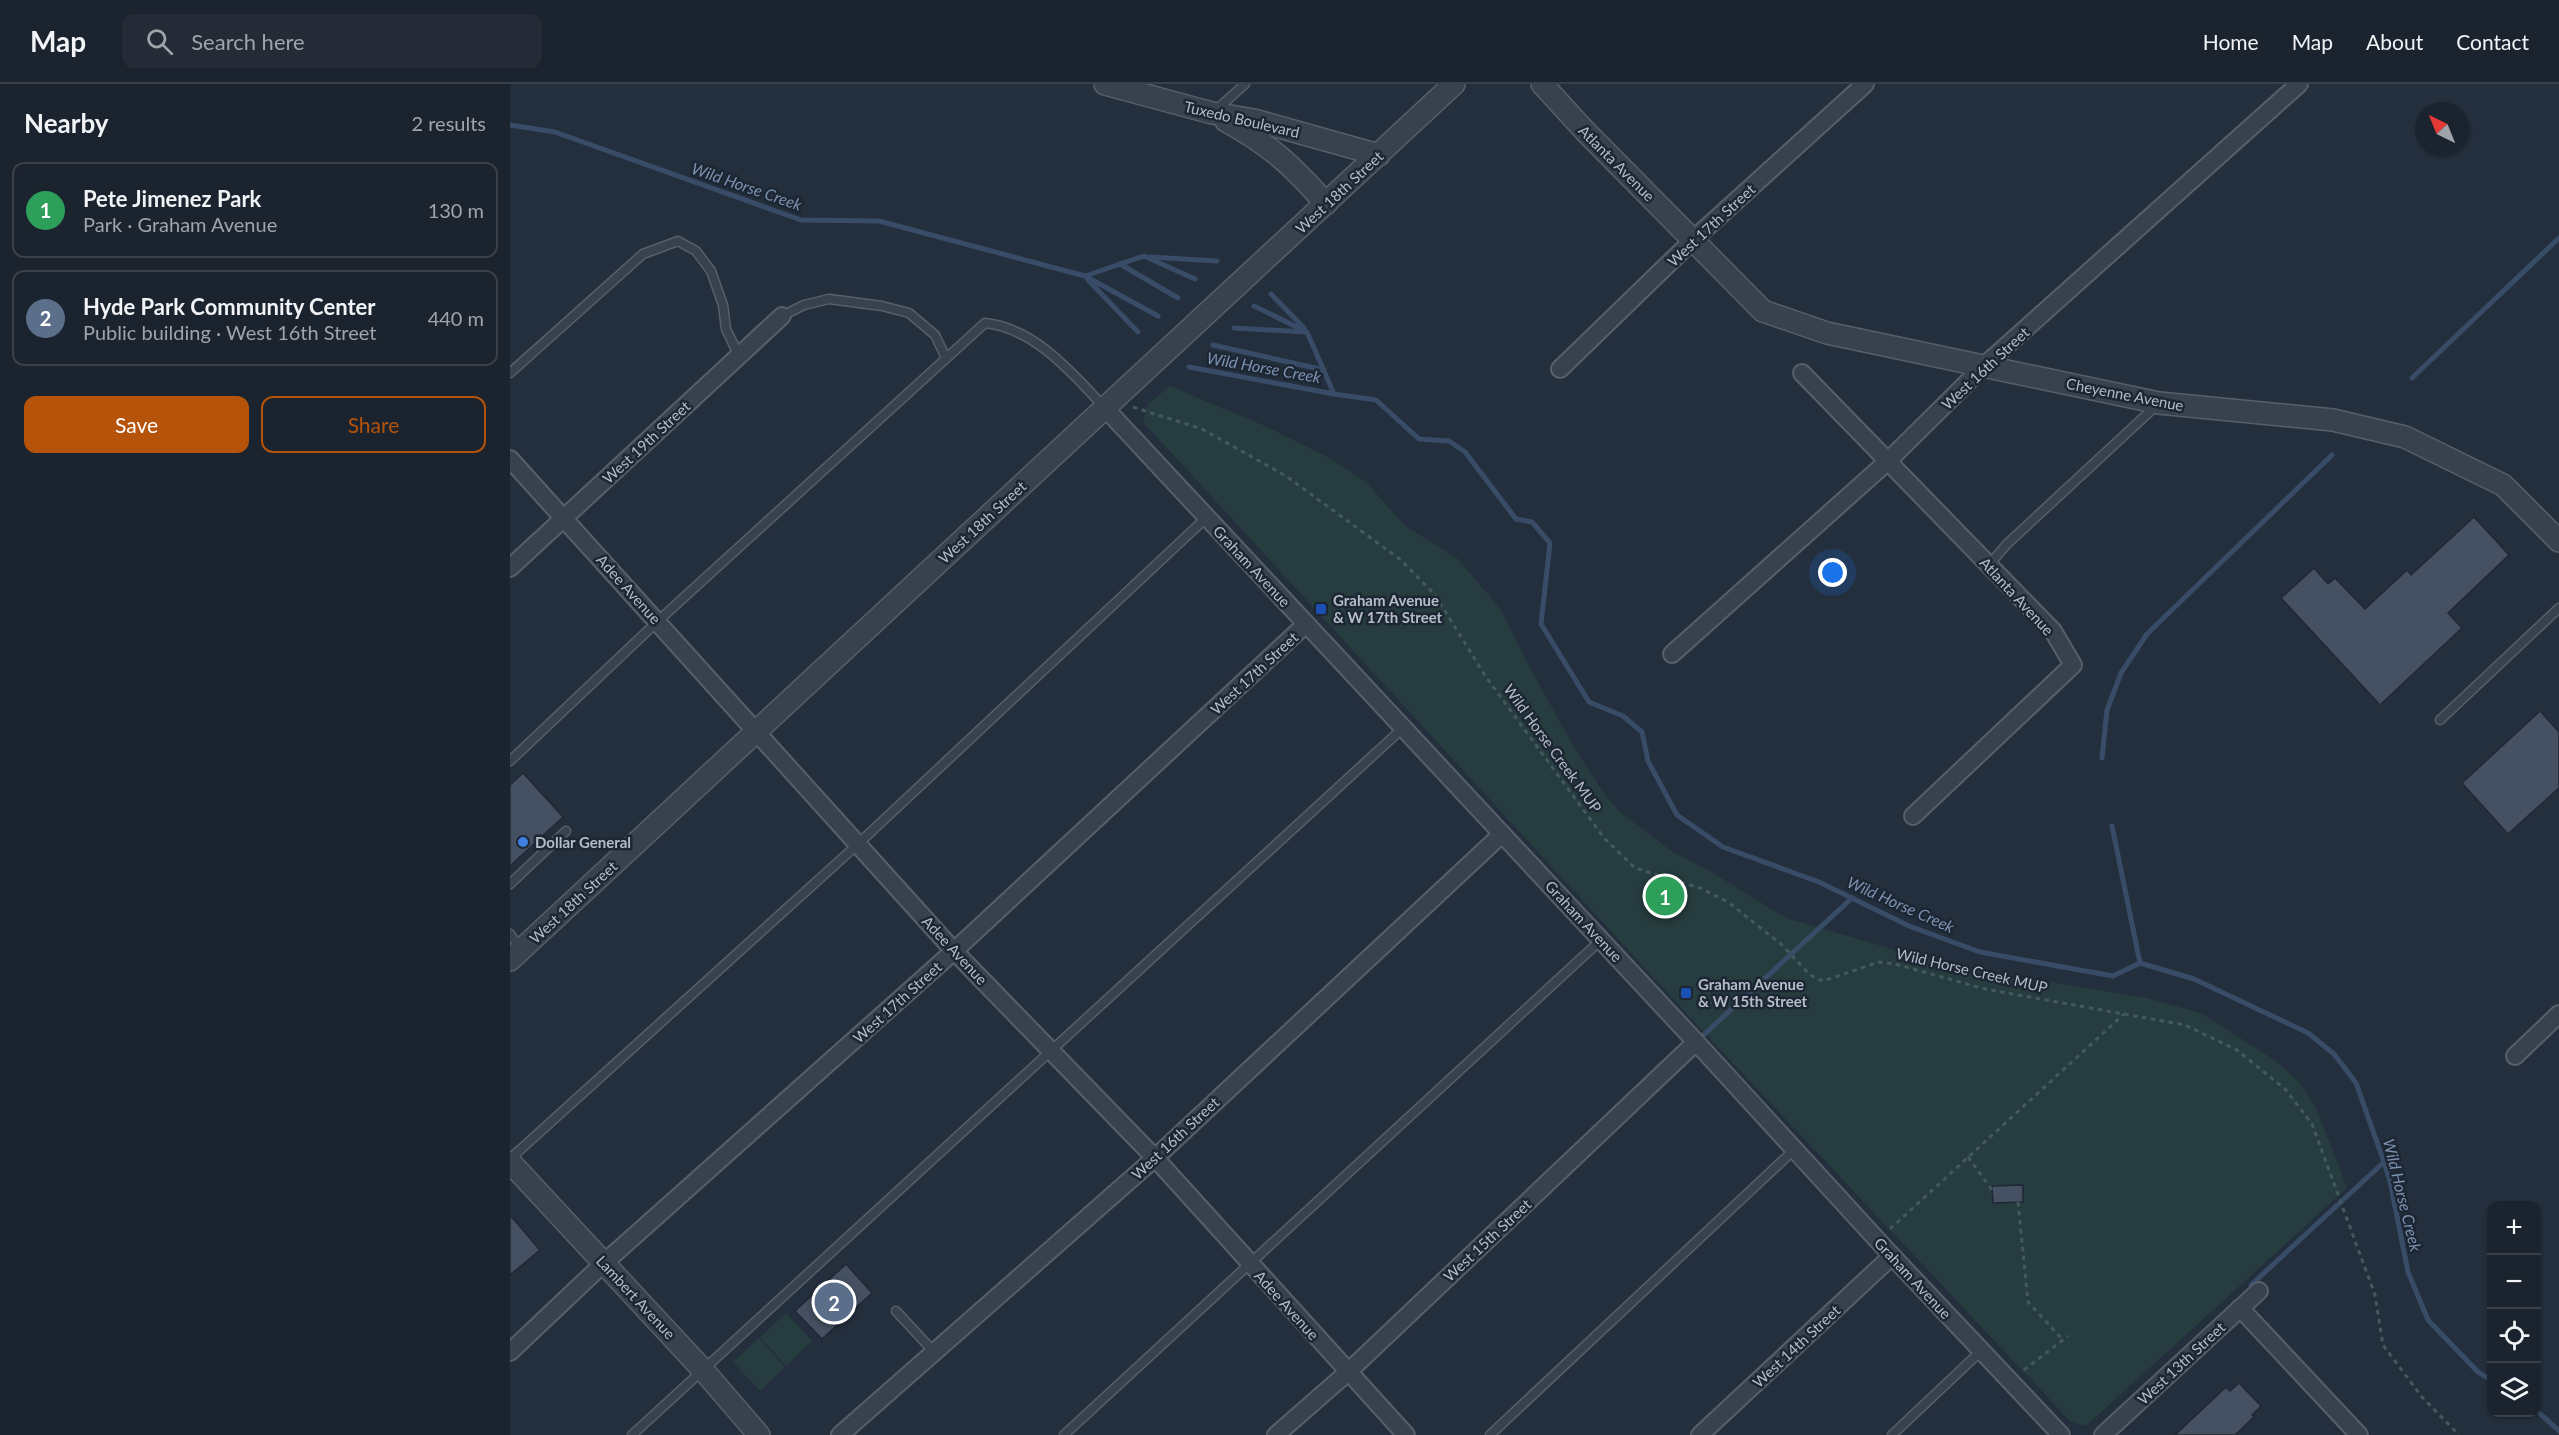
<!DOCTYPE html>
<html lang="en">
<head>
<meta charset="utf-8">
<style>
	:root { --surface:#1b232e; --page:#242b36; --text:#f1f3f6; --muted:#a0a4aa; --line:#39404a; --accent:#b45309 }
	body { margin:0; font-family:Lato,sans-serif; background:var(--page); color:var(--text) }
	.controls { position:absolute; right:18px; bottom:18px; display:grid; overflow:hidden; border-radius:12px; box-shadow:0 2px 4px #0004 }
	.controls button { width:54px; height:54px; display:grid; place-items:center; padding:0; border:0; border-bottom:2px solid var(--line); background:var(--surface); color:var(--text); font:30px sans-serif }
	.compass { position:absolute; left:1905px; top:18px; width:54px; height:54px; border-radius:50%; background:var(--surface); box-shadow:0 2px 4px #0004; rotate:317deg }
	.you { position:absolute; left:1323px; top:489px; width:21px; height:21px; margin:-15px; border:4px solid #fff; border-radius:50%; background:#1a73e8; box-shadow:0 0 0 9px #1a73e833 }
	.badge { display:grid; place-items:center; width:39px; height:39px; border-radius:50%; background:var(--accent); color:#fff; font-size:20px; font-weight:700 }
	.pin { position:absolute; translate:-50% -50%; border:3px solid #fff; box-shadow:0 2px 6px #0006 }
	.list { margin:0; padding:0; list-style:none }
	h2 { display:flex; justify-content:space-between; align-items:center; height:78px; margin:0; padding:0 24px; font-size:26px }
	h2 small { font-size:20px; font-weight:400; color:var(--muted) }
	.list li { display:grid; grid-template-columns:39px 1fr auto; gap:18px; align-items:center; box-sizing:border-box; height:96px; margin:0 12px 12px; padding:0 12px; border:2px solid var(--line); border-radius:12px }
	.list b { display:block; font-size:22px; white-space:nowrap }
	.list p { margin:0; font-size:20px; white-space:nowrap; color:var(--muted) }
	.list em { font-size:20px; font-style:normal; color:var(--muted) }
	.actions { display:flex; gap:12px; padding:18px 24px }
	.actions a { flex:1; padding:14px 0; border:2px solid var(--accent); border-radius:12px; text-align:center; font-size:21px; color:var(--accent) }
	.actions .main { background:var(--accent); color:#fff }
	.icon { flex:none; width:33px; height:33px; fill:none; stroke:currentColor; stroke-width:2; stroke-linecap:round; stroke-linejoin:round }
	.map { position:relative; flex:none; width:2049px; height:1351px; overflow:hidden }
	header { display:flex; align-items:center; gap:36px; box-sizing:border-box; height:84px; padding:0 30px; background:var(--surface); border-bottom:2px solid var(--line) }
	header strong { font-size:28px }
	nav { display:flex; gap:33px; margin-inline-start:auto; font-size:21px }
	.search { width:420px; height:54px; background:var(--page); display:flex; align-items:center; gap:15px; box-sizing:border-box; padding:0 21px; border-radius:12px; color:var(--muted); font-size:22px }
	main { display:flex }
	aside { flex:1; background:var(--surface) }
	.map>svg:first-child { display:block }
</style>
</head>
<body>
<header>
<strong>Map</strong>
<div class="search"><svg class="icon" aria-label="search" viewBox="0 0 24 24"><circle cx="10" cy="10" r="6"/><path d="M15 15l6 6"/></svg>Search here</div>
<nav><a>Home</a><a>Map</a><a>About</a><a>Contact</a></nav>
</header>
<main>
<aside>
<h2>Nearby<small>2 results</small></h2>
<ul class="list">
<li><span class="badge" style="background:#2e9e5b">1</span><div><b>Pete Jimenez Park</b><p>Park · Graham Avenue</p></div><em>130 m</em></li>
<li><span class="badge" style="background:#5c6f8a">2</span><div><b>Hyde Park Community Center</b><p>Public building · West 16th Street</p></div><em>440 m</em></li>
</ul>
<div class="actions"><a class="main">Save</a><a>Share</a></div>
</aside>
<div class="map">
<svg width="2049" height="1351" viewBox="0 0 2049 1351">
	<rect width="100%" height="100%" fill="#242f3e"/>
	<g fill="#263c3f">
		<path d="M660,302L755,342L820,374L856,398L895,442L948,475L989,523L1024,591L1064,663L1093,708L1109,727L1160,766L1203,789L1276,834L1382,865L1479,888L1637,914L1691,929L1766,977L1790,999L1807,1026L1837,1104L1576,1342L1561,1338L1189,943L633,338L638,320Z"/>
		<path d="M276,1229L302,1257L276,1282L250,1253Z"/>
		<path d="M249,1254L275,1283L250,1307L223,1278Z"/>
	</g>
	<g fill="none" stroke-linecap="round" stroke-linejoin="round">
		<g stroke="#394c67" stroke-width="5">
			<path d="M0,41L45,48L291,136L369,137L575,192L634,172L685,195"/>
			<path d="M639,173L707,177"/>
			<path d="M610,180L668,214"/>
			<path d="M575,192L648,232"/>
			<path d="M578,196L628,248"/>
			<path d="M761,210L794,244"/>
			<path d="M744,222L797,248L824,310L866,316L909,355L939,357L955,368L1006,435L1022,438L1040,459L1031,540L1079,618L1113,632L1132,648L1138,677L1167,731L1213,763L1309,798L1399,842L1470,868L1603,892L1630,879L1684,895L1798,949L1824,970L1846,999L1874,1078L1880,1097L1898,1188L1918,1236L1968,1288L1982,1297"/>
			<path d="M724,244L795,248"/>
			<path d="M703,261L814,286"/>
			<path d="M679,283L824,310"/>
			<path d="M1902,294L2049,154"/>
			<path d="M1592,674L1597,626L1611,589L1637,550L1822,371"/>
			<path d="M1602,742L1630,879"/>
			<path d="M1187,957L1342,814"/>
			<path d="M1741,1201L1874,1078"/>
			<path d="M2026,1326L2049,1347"/>
		</g>
	</g>
	<g fill="#455162" stroke="#1f2835" stroke-width="1.5">
		<path d="M1964,433L1999,471L1938,529L1952,544L1870,621L1771,514L1804,484L1818,500L1825,494L1855,525L1897,486L1901,491Z"/>
		<path d="M2030,627L2049,648V704L1998,750L1952,699Z"/>
		<path d="M13,689L53,733L0,782V701Z"/>
		<path d="M1513,1101V1118L1483,1119L1482,1102Z"/>
		<path d="M0,1131L30,1166L0,1191Z"/>
		<path d="M336,1180L362,1209L312,1255L285,1227Z"/>
		<path d="M1729,1299L1751,1322L1742,1331L1744,1333L1725,1351H1665L1716,1303L1720,1307Z"/>
	</g>
	<g fill="none" stroke-linecap="round" stroke-linejoin="round">
		<defs>
			<g id="service">
				<path d="M704,28L735,0"/>
				<path d="M272,232L294,221L319,215L372,222L399,229L425,251L436,274"/>
				<path d="M0,289L133,170L168,157L186,167L201,187L213,221L216,245L229,272"/>
				<path d="M1479,481L1497,460L1648,320"/>
				<path d="M1930,636L2049,524"/>
				<path d="M0,677L148,537L475,239C525,244 563,290 595,324"/>
				<path d="M0,800L56,747"/>
				<path d="M0,850L11,865"/>
				<path d="M0,1075L348,760L697,433"/>
				<path d="M386,1227L424,1268"/>
				<path d="M122,1351L893,644"/>
				<path d="M554,1351L1091,856"/>
				<path d="M980,1351L1285,1065"/>
				<path d="M1382,1351L1472,1266"/>
			</g>
			<g id="minor">
				<path d="M1050,285L1184,155L1355,0"/>
				<path d="M1292,289L1543,547L1563,581L1403,732"/>
				<path d="M595,324L1186,958L1382,1172L1551,1351"/>
				<path d="M0,375L444,867L645,1074L896,1351"/>
				<path d="M0,484L272,232"/>
				<path d="M1162,570L1378,377L1475,281L1789,0"/>
				<path d="M2005,972L2049,930"/>
				<path d="M1730,1224L1849,1351"/>
				<path d="M0,1268L94,1179L444,867L796,540"/>
				<path d="M330,1351L645,1074L992,750"/>
				<path d="M766,1351L838,1288L1186,958"/>
				<path d="M1190,1351L1382,1172"/>
				<path d="M1593,1351L1749,1207"/>
			</g>
			<g id="tertiary">
				<path d="M595,0L702,29L744,36L869,71"/>
				<path d="M1032,0L1075,47L1253,227L1317,249L1649,319L1823,336L1895,353L1993,401L2049,457"/>
				<path d="M716,37C760,61 783,82 816,120"/>
				<path d="M0,876L944,0"/>
				<path d="M0,1078L193,1286L249,1351"/>
			</g>
		</defs>
		<use href="#service" stroke="#565f6c" stroke-width="11"/>
		<use href="#minor" stroke="#565f6c" stroke-width="20"/>
		<use href="#tertiary" stroke="#565f6c" stroke-width="24"/>
		<g stroke="#44595c" stroke-width="3" stroke-dasharray="4.5 4.5" stroke-linecap="butt">
			<path d="M623,323L692,345L776,392L891,476L925,511L976,593L1094,754L1125,784L1190,804L1218,818L1272,861L1300,891L1313,897L1369,878L1385,880L1475,905L1675,941L1727,966L1775,1005L1802,1040L1865,1211L1873,1261L1912,1313L1949,1351"/>
			<path d="M1458,1073L1482,1106"/>
			<path d="M1508,1118L1518,1218L1553,1256"/>
			<path d="M1380,1145L1614,930"/>
			<path d="M1514,1286L1558,1252"/>
		</g>
		<use href="#service" stroke="#38414e" stroke-width="8"/>
		<use href="#minor" stroke="#38414e" stroke-width="16"/>
		<use href="#tertiary" stroke="#38414e" stroke-width="21"/>
	</g>
	<g fill="#1a4fb4" stroke="#1d2633" stroke-width="2">
		<rect x="805" y="519" width="12" height="12" rx="3"/>
		<rect x="1170" y="903" width="12" height="12" rx="3"/>
	</g>
	<circle fill="#3f7fe0" stroke="#1d2633" stroke-width="2" cx="13" cy="758" r="6"/>
	<g text-anchor="middle" dominant-baseline="central" stroke-width="5" stroke-linejoin="round" paint-order="stroke">
		<g font-size="15" fill="#b4bcc9" stroke="#1d2633">
			<text transform="translate(732 35) rotate(13)">Tuxedo Boulevard</text>
			<text transform="translate(1107 79) rotate(45)">Atlanta Avenue</text>
			<text transform="translate(829 108) rotate(-43)">West 18th Street</text>
			<text transform="translate(1201 141) rotate(-43)">West 17th Street</text>
			<text transform="translate(1475 284) rotate(-43)">West 16th Street</text>
			<text transform="translate(1615 310) rotate(11)">Cheyenne Avenue</text>
			<text transform="translate(136 358) rotate(-43)">West 19th Street</text>
			<text transform="translate(472 438) rotate(-43)">West 18th Street</text>
			<text transform="translate(742 482) rotate(47)">Graham Avenue</text>
			<text transform="translate(119 505) rotate(48)">Adee Avenue</text>
			<text transform="translate(1507 512) rotate(47)">Atlanta Avenue</text>
			<text transform="translate(744 589) rotate(-43)">West 17th Street</text>
			<text transform="translate(1043 664) rotate(54)">Wild Horse Creek MUP</text>
			<text transform="translate(63 818) rotate(-43)">West 18th Street</text>
			<text transform="translate(1074 837) rotate(47)">Graham Avenue</text>
			<text transform="translate(445 866) rotate(47)">Adee Avenue</text>
			<text transform="translate(1462 886) rotate(13)">Wild Horse Creek MUP</text>
			<text transform="translate(387 918) rotate(-42)">West 17th Street</text>
			<text transform="translate(665 1054) rotate(-43)">West 16th Street</text>
			<text transform="translate(977 1156) rotate(-43)">West 15th Street</text>
			<text transform="translate(1403 1194) rotate(47)">Graham Avenue</text>
			<text transform="translate(126 1213) rotate(47)">Lambert Avenue</text>
			<text transform="translate(777 1221) rotate(48)">Adee Avenue</text>
			<text transform="translate(1286 1262) rotate(-43)">West 14th Street</text>
			<text transform="translate(1671 1279) rotate(-43)">West 13th Street</text>
		</g>
		<g font-size="15" font-weight="bold" fill="#b4bcc9" stroke="#1d2633" text-anchor="start">
			<text x="823" y="516">Graham Avenue<tspan x="823" dy="17">&amp; W 17th Street</tspan></text>
			<text x="25" y="758">Dollar General</text>
			<text x="1188" y="900">Graham Avenue<tspan x="1188" dy="17">&amp; W 15th Street</tspan></text>
		</g>
		<g font-size="16" font-style="italic" fill="#7c92b1" stroke="#1d2633">
			<text transform="translate(237 102) rotate(19)">Wild Horse Creek</text>
			<text transform="translate(754 283) rotate(10)">Wild Horse Creek</text>
			<text transform="translate(1391 820) rotate(24)">Wild Horse Creek</text>
			<text transform="translate(1893 1111) rotate(76)">Wild Horse Creek</text>
		</g>
	</g>
</svg>
<div class="controls">
<button>+</button>
<button>−</button>
<button><svg class="icon" aria-label="locate" viewBox="0 0 24 24"><circle cx="12" cy="12" r="6"/><path d="M12 2v4M12 18v4M2 12h4M18 12h4"/></svg></button>
<button><svg class="icon" aria-label="layers" viewBox="0 0 24 24"><path d="M12 4l9 5-9 5-9-5zM3 14l9 5 9-5"/></svg></button>
</div>
<svg class="compass" viewBox="-18 -18 36 36"><path d="M0-13l5 13h-10z" fill="#e53935"/><path d="M0 13l5-13h-10z" fill="#a0a4aa"/></svg>
<div class="you"></div>
<div class="pin badge" style="left:1155px;top:812px;background:#2e9e5b">1</div>
<div class="pin badge" style="left:324px;top:1218px;background:#5c6f8a">2</div>
</div>
</main>
</body>
</html>
